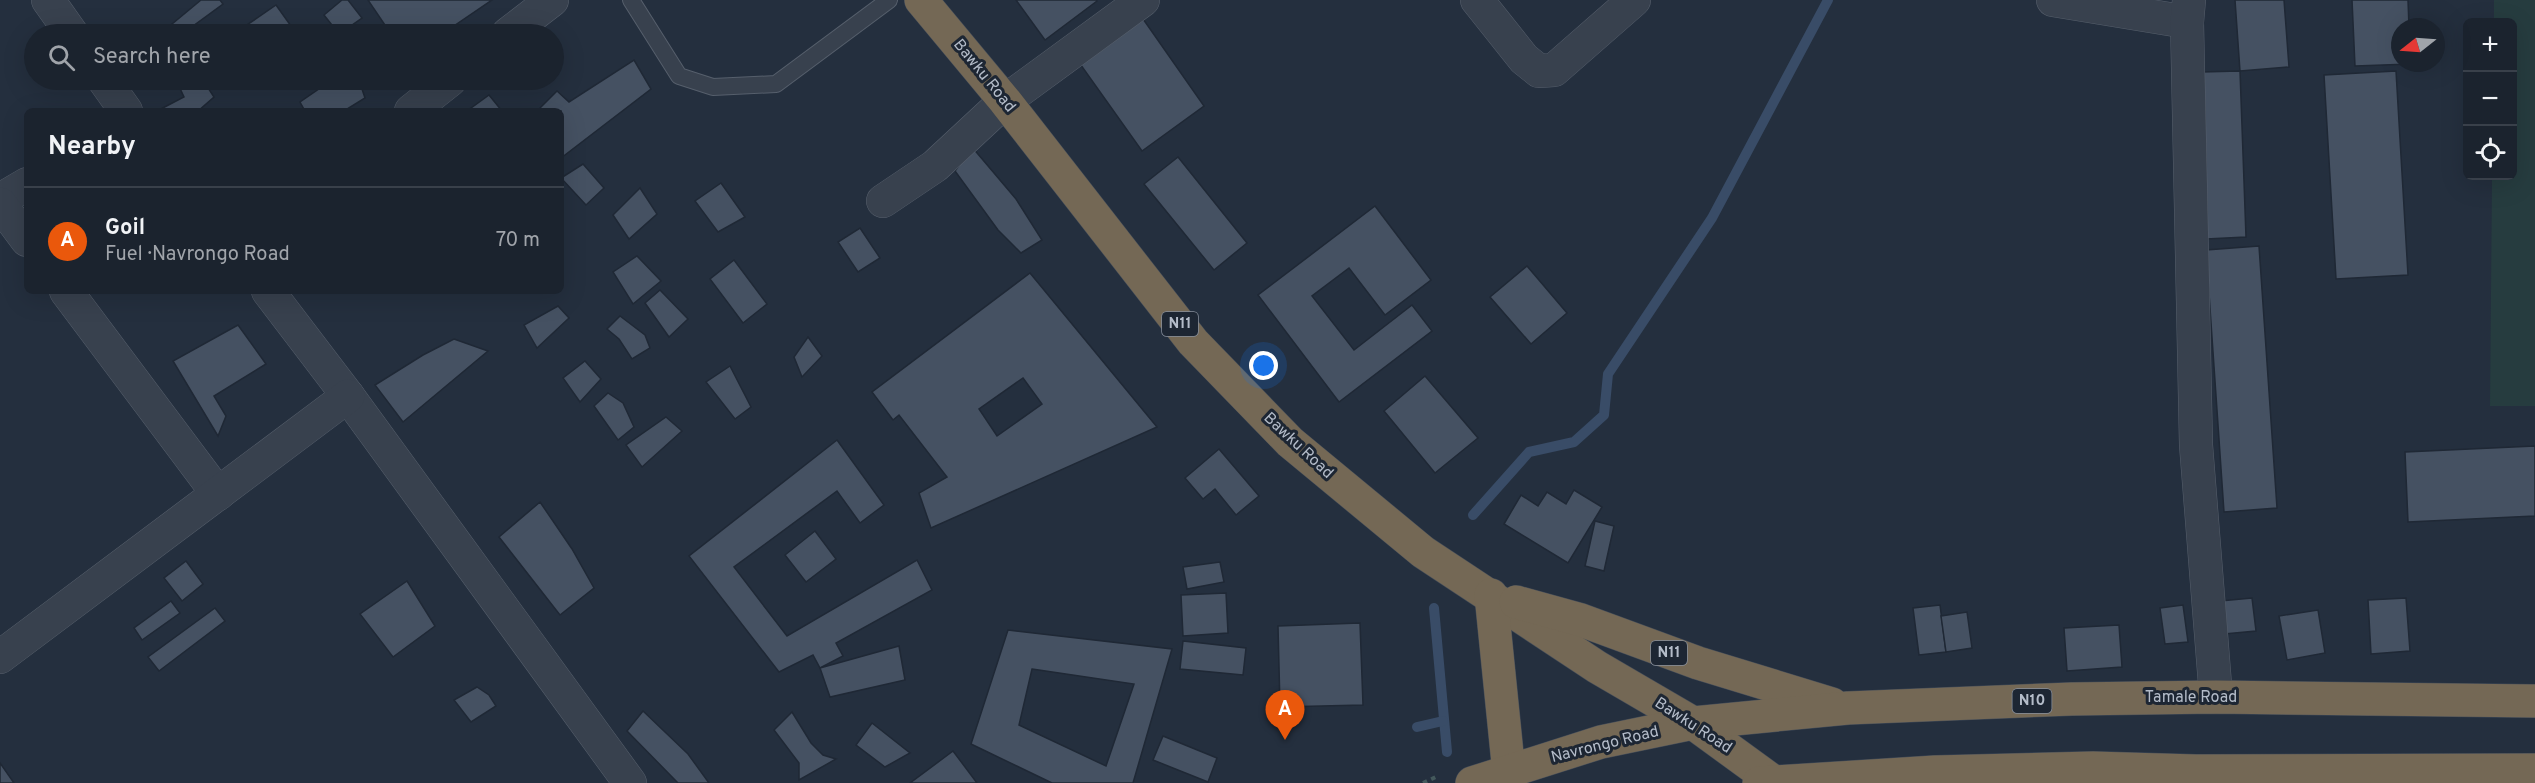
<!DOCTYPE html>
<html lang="en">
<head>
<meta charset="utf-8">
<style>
	:root { --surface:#1b232e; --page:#242b36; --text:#f1f3f6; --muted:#a0a4aa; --line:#39404a; --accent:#ea580c }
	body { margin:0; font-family:Overpass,sans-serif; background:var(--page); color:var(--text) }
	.controls { position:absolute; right:18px; top:18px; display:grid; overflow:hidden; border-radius:9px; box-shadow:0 6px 24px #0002 }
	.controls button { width:54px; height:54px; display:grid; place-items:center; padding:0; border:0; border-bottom:2px solid var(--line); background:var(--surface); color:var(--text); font:30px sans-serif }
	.compass { position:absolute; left:2391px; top:18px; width:54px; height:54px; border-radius:50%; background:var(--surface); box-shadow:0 6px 24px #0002; rotate:253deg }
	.you { position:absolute; left:1264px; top:366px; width:21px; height:21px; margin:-15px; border:4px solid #fff; border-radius:50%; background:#1a73e8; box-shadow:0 0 0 9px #1a73e833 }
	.badge { display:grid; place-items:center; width:39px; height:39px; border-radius:50%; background:var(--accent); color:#fff; font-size:20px; font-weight:700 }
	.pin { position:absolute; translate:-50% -50px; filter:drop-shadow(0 2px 3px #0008) }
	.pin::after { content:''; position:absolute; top:32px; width:21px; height:18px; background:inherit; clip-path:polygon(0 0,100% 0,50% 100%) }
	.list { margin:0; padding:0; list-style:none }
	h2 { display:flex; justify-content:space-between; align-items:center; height:78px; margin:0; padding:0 24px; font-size:26px }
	h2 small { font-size:20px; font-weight:400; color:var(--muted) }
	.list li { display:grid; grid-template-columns:39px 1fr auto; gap:18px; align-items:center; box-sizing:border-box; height:108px; padding:0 24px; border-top:2px solid var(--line) }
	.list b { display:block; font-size:22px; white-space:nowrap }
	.list p { margin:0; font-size:20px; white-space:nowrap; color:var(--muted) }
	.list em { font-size:20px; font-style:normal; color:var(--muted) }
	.icon { flex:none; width:33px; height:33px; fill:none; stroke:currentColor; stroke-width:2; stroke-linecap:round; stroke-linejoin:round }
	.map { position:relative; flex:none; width:2535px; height:783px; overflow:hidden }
	.search { position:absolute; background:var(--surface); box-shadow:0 6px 24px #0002; left:24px; top:24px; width:540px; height:66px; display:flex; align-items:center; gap:15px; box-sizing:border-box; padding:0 21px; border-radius:33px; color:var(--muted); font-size:22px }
	.panel { position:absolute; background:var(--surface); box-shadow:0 6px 24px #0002; left:24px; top:108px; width:540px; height:186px; border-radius:9px }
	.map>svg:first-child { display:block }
</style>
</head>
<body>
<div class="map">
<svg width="2535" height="783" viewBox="0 0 2535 783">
	<rect width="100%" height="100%" fill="#242f3e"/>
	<path fill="#263c3f" d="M2494,0H2535V406H2490L2492,176H2512V22H2494Z"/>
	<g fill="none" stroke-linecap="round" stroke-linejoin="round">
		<g stroke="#394c67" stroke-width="10">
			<path d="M1473,515L1529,452L1574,442L1604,415L1608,374L1712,218L1828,0"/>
			<path d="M1434,608L1447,752"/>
			<path d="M1417,727L1443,721"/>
		</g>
	</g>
	<g fill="#455162" stroke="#1f2835" stroke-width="1.5" fill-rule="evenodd">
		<path d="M201,0H220L223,4L182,34H160Z"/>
		<path d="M342,0H348L362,18L339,34L324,15Z"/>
		<path d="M368,0H492L442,34H391Z"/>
		<path d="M1016,0H1096L1097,1L1045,40Z"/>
		<path d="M2235,0H2284L2289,67L2240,71Z"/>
		<path d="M2352,0H2408L2409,27H2400V63L2411,64L2355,66Z"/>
		<path d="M276,5L291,26L278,34H249L244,27Z"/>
		<path d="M1141,16L1204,106L1142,151L1078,61Z"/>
		<path d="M634,60L651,89L561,158V111H537L557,91L569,102Z"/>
		<path d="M2240,71L2246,237L2206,239L2201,72Z"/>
		<path d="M2396,71L2408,275L2336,279L2324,75Z"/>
		<path d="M176,80H203L214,97L198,111H157L184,97Z"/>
		<path d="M332,80H359L365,98L344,111H305L300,102Z"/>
		<path d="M489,95L502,111H467Z"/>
		<path d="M972,147L1016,199L1042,240L1021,253L998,230L955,171Z"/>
		<path d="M1178,157L1247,243L1214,270L1144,184Z"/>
		<path d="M583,164L604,188L586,205L561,178Z"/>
		<path d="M721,183L745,217L718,232L695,201Z"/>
		<path d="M640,188L657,214L629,239L613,215Z"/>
		<path d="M1375,206L1431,280L1385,315L1349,268L1312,296L1354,350L1412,305L1432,331L1339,402L1258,295Z"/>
		<path d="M860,228L880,258L858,272L838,242Z"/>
		<path d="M2259,246L2277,508L2224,512L2206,250Z"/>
		<path d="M637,256L661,281L633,304L613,272Z"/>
		<path d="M734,260L767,304L743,323L710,279Z"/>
		<path d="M1527,266L1567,313L1531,344L1490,297Z"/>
		<path d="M1030,273L1157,427L931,528L919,493L947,477L899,415L893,420L872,392ZM1023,378L1042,404L997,436L979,409Z"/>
		<path d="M660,290L688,319L669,337L645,303Z"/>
		<path d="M558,306L569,318L537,348L524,325Z"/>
		<path d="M620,316L645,335L650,348L632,359L619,339L607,329Z"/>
		<path d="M238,325L266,364L214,396L226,416L218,436L173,361Z"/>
		<path d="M808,337L822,356L802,377L794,357Z"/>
		<path d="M454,339L488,351L403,422L375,385L423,355Z"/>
		<path d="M585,361L601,379L580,402L563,378Z"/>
		<path d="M730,366L751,407L735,419L706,382Z"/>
		<path d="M1425,376L1478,438L1435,473L1384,411Z"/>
		<path d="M608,393L623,403L634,427L618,440L594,406Z"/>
		<path d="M666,417L682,431L642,467L626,445Z"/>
		<path d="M837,440L884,505L860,523L837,491L734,567L787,636L917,560L932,590L836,643L843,656L820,668L813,655L779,672L689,556Z"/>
		<path d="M2535,446V516L2408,522L2405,452Z"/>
		<path d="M1219,449L1259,496L1236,515L1215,489L1203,499L1185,478Z"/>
		<path d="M1574,490L1602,507L1568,563L1504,524L1521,495L1538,506L1547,492L1566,504Z"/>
		<path d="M540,502L572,549L594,588L560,615L499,537Z"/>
		<path d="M1595,521L1614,526L1604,571L1585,566Z"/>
		<path d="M815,531L836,559L806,582L785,555Z"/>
		<path d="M186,561L203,584L182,601L164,578Z"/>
		<path d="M1220,562L1224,582L1187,589L1183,567Z"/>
		<path d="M407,581L435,626L393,657L360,614Z"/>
		<path d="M1226,593L1228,633L1183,636L1181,595Z"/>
		<path d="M2252,598L2256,631L2224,634L2220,601Z"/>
		<path d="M2406,598L2410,651L2371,654L2368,600Z"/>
		<path d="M171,601L180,613L142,640L134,628Z"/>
		<path d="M1940,605L1946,652L1919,655L1913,608Z"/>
		<path d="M2183,605L2188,642L2165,644L2160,608Z"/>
		<path d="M215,608L225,621L159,671L148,657Z"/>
		<path d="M2318,610L2325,653L2287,660L2279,616Z"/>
		<path d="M1967,612L1972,648L1946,652L1941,616Z"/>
		<path d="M1360,623L1363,705L1280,707L1278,626Z"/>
		<path d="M2119,625L2122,667L2067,671L2064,628Z"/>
		<path d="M1008,630L1172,649L1133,783H1052L971,744ZM1032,669L1134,684L1106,766L1019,725Z"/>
		<path d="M1183,641L1246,648L1243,675L1180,669Z"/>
		<path d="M899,646L905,680L830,697L820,668Z"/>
		<path d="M477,687L489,695L496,706L471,722L454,700Z"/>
		<path d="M643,711L688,754L709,783H678L627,731Z"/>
		<path d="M792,712L811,743L823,755L836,759L799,780V763L774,730Z"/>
		<path d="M872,723L910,753L885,767L856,745Z"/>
		<path d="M1163,736L1217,758L1208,782L1153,760Z"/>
		<path d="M953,751L977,783H910Z"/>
		<path d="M0,763L14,783H0Z"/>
	</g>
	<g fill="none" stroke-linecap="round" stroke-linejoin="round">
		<defs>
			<path id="lane" d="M631,0L679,76L713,87L776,84L889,0"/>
			<g id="street">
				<path d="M48,0L72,34"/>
				<path d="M1477,0L1524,59L1539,71L1554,70L1634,0"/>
				<path d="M2053,0L2187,22"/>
				<path d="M2189,0L2187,22L2196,445L2216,697"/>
				<path d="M508,34L552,0"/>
				<path d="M104,80L126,111"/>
				<path d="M411,111L450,80"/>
				<path d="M0,200L27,184"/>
				<path d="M883,201L935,166L1005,101L1143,0"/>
				<path d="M0,204L27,240"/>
				<path d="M66,291L218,494"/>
				<path d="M268,291L348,396L630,783"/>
				<path d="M0,657L348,396"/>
			</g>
			<g id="highway">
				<path d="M921,0L1005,101L1193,342L1290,442L1423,552L1597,667L1693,723L1774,782"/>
				<path d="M1491,595L1510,783"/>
				<path d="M1516,602L1581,620L1698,663L1832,704"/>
				<path d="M1472,783L1601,742L1693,723L1848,708L2072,699L2216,697L2535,701"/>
				<path d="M1759,783L1935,772L2093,768L2196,771L2535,770"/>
			</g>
		</defs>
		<use href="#lane" stroke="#565f6c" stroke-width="18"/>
		<use href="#street" stroke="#565f6c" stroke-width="34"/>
		<use href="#highway" stroke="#434c59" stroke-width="34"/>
		<path stroke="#44595c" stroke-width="4" stroke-dasharray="4.5 4.5" stroke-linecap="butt" d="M1423,783L1438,776"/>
		<use href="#lane" stroke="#38414e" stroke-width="16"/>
		<use href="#street" stroke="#38414e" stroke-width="33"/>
		<use href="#highway" stroke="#746855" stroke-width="33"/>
	</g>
	<g text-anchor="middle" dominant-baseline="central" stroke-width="6" stroke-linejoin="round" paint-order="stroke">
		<g fill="#1d2633" stroke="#878f9c" stroke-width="1.5">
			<rect x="1162" y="312" width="36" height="24" rx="4.5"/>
			<rect x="1651" y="641" width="36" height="24" rx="4.5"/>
			<rect x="2012.5" y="689" width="39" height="24" rx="4.5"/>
		</g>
		<g font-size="15" font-weight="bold" fill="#b4bcc9">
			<text x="1180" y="324">N11</text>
			<text x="1669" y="653">N11</text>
			<text x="2032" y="701">N10</text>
		</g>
		<g font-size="16" fill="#b4bcc9" stroke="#1d2633">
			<text transform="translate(984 76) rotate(51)">Bawku Road</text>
			<text transform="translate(1298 446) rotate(43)">Bawku Road</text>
			<text x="2191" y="698">Tamale Road</text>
			<text transform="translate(1693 726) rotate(33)">Bawku Road</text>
			<text transform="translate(1605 745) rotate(-14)">Navrongo Road</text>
		</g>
	</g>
</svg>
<div class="controls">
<button>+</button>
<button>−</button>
<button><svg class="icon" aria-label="locate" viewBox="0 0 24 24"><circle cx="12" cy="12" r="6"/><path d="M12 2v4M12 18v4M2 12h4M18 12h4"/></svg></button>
</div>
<svg class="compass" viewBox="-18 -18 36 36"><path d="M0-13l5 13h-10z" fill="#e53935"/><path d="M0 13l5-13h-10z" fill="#a0a4aa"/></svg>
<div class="you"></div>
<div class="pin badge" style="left:1285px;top:740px">A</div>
<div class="search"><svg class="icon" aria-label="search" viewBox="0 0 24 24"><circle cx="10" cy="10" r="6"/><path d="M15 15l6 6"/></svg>Search here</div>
<section class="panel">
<h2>Nearby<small></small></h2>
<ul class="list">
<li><span class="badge">A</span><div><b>Goil</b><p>Fuel · Navrongo Road</p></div><em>70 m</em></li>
</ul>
</section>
</div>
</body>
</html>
